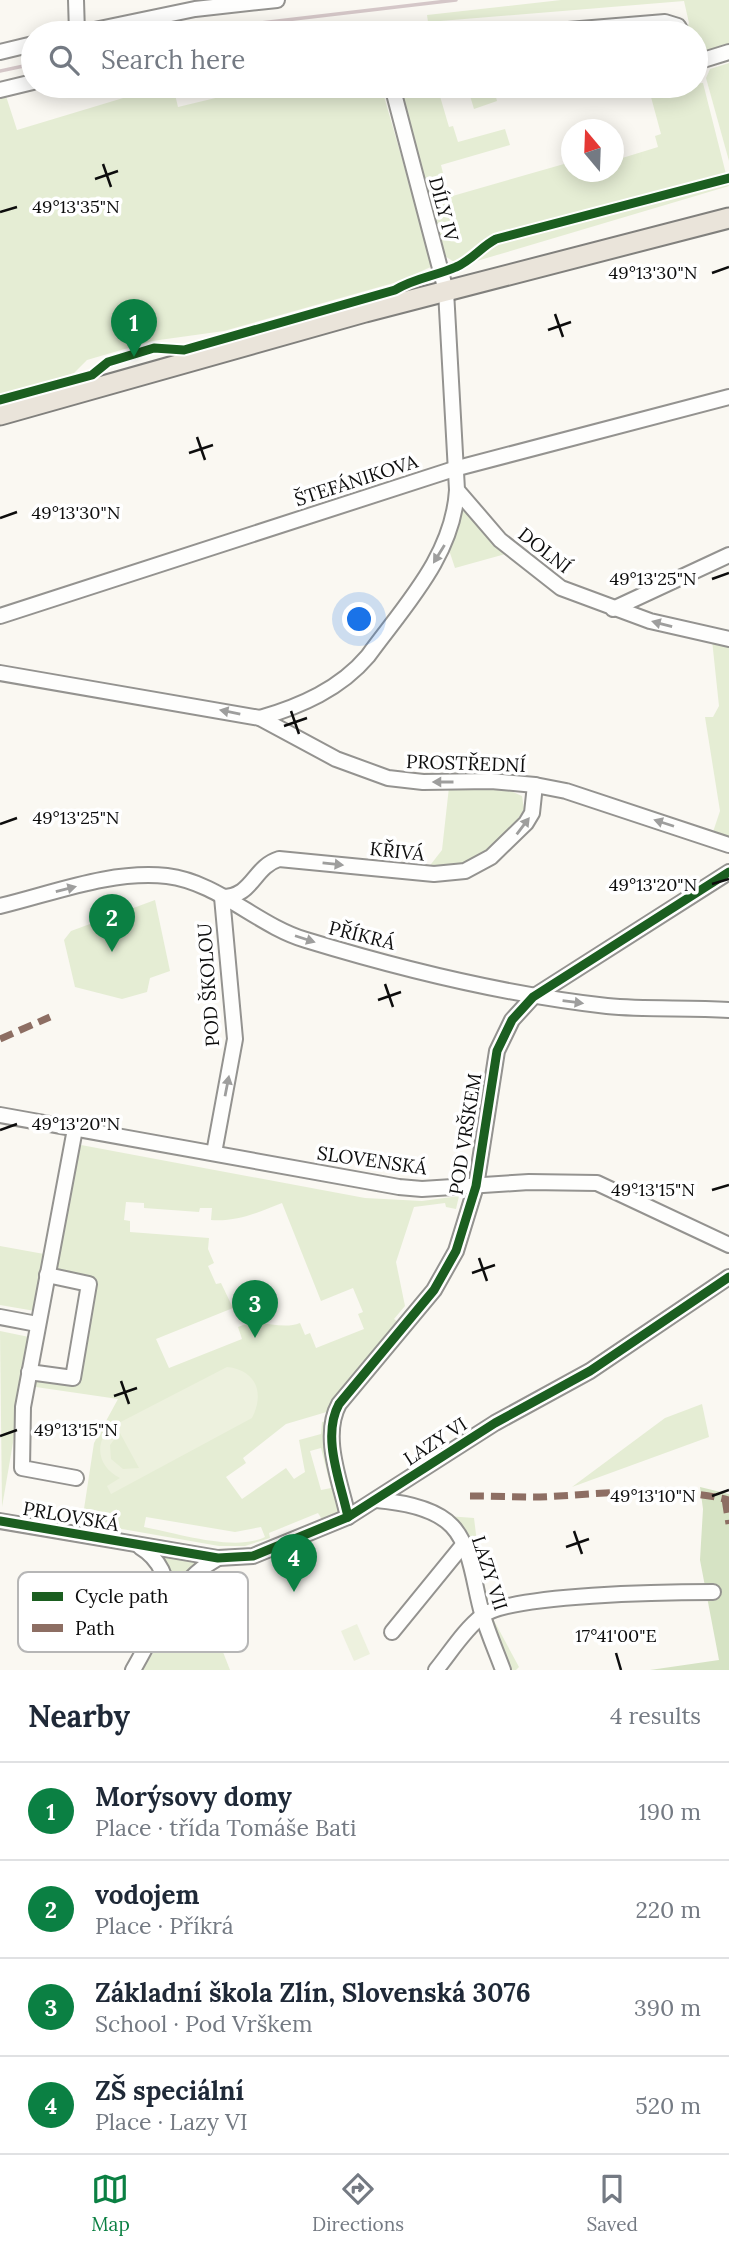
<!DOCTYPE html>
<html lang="en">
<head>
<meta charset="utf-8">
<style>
	:root { --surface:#fff; --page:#f6f6f7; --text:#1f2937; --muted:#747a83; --line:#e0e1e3; --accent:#0b8043 }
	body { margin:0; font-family:Lora,serif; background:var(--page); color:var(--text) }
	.compass { position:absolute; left:561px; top:119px; width:63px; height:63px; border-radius:50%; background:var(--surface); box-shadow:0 4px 18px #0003; rotate:341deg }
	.you { position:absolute; left:360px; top:620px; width:24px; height:24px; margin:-18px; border:5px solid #fff; border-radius:50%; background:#1a73e8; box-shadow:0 0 0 10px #1a73e833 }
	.badge { display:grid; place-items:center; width:46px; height:46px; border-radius:50%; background:var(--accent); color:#fff; font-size:23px; font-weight:700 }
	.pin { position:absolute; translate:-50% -58px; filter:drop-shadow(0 2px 4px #0008) }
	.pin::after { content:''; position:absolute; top:37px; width:24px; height:21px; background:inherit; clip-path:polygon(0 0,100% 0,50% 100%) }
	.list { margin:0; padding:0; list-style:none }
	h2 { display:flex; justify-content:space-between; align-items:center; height:91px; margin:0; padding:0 28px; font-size:30px }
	h2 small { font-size:23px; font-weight:400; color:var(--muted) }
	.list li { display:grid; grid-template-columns:46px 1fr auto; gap:21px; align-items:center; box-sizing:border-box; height:98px; padding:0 28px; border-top:2px solid var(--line) }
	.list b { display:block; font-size:26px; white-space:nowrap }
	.list p { margin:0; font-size:23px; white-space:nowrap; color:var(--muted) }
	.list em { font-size:23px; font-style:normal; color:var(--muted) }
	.icon { flex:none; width:38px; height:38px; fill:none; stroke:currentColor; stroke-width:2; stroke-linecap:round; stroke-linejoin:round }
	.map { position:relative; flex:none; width:729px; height:1670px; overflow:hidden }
	.search { position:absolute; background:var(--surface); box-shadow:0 4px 18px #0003; left:21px; right:21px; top:21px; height:77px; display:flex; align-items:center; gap:18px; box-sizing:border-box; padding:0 24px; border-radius:38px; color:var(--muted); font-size:26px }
	.sheet { height:483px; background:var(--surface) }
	nav { display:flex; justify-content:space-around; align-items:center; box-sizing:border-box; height:98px; border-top:2px solid var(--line); background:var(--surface); font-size:19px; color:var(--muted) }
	nav a { display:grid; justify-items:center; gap:4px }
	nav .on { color:var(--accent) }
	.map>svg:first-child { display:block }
</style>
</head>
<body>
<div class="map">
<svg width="729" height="1670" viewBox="0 0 729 1670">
	<rect width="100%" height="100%" fill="#faf8f2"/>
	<g fill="#e5edd4" fill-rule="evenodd">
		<path d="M561,0H729V51L703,54L696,49V33H685L689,23L684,1L428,22L427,15Z"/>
		<path d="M729,63V161L706,78L710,69Z"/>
		<path d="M703,83L729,186L460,266L445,256L397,86H437L449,127L453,126L458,142L505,129L510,145L441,165L449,197L571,162L572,172H614V160L616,163L619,159L658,147L655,136L661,134L648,86Z"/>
		<path d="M163,86H173L178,107L265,86H381L433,266L397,282L224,331L152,341L87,360L74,373L0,397V94L5,93L17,130Z"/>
		<path d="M467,86H493L497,101L474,109Z"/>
		<path d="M465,510L469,511L509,553L455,568L448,547L460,513Z"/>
		<path d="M712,640L729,643V841L712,835L720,811L705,717H713L719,706Z"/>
		<path d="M449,787L504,788L522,796L524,809C511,832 488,857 462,865C452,868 439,867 428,868L442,850Z"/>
		<path d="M155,900L170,971L150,978L147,992L122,999L75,987L64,940L71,931Z"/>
		<path d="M65,1142L365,1198L422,1201L459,1196L456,1209L446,1207L445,1203L414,1207L396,1262L405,1306L394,1319L401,1324L330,1411L286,1424L243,1458L246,1463L226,1477L242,1499L286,1468L294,1479L305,1472L299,1440L321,1434L322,1422L327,1421L340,1510L338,1516L323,1521L318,1513L269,1533L270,1538L245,1546H219L82,1522L94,1443L118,1399L29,1386L35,1379L67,1383L94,1295L52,1275L35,1311L0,1305V1246L44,1254ZM126,1202L144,1203V1208L199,1212L200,1208H212L211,1220C237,1222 259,1212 282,1203L321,1301L353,1288L363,1312L358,1314L364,1329L316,1348L310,1333L305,1335L300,1323C280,1331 261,1317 238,1327L242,1339L169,1368L156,1339L233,1308L221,1283L216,1284L208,1266L214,1263L208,1249L209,1238L130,1232V1221L124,1220ZM321,1448L331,1488L321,1490L310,1451ZM146,1517L235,1532L261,1527L265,1537C235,1552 176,1533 144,1527Z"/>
		<path d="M0,1331L29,1337L30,1343L2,1507Z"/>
		<path d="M702,1404L709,1437L572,1487L665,1418Z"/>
		<path d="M447,1516L474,1518L480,1567L490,1608Z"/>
		<path d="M161,1557L199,1561L175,1584Z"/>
		<path d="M198,1588L230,1670H143L190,1589Z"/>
		<path d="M492,1617L519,1667L516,1670H507L490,1619Z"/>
	</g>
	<path fill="#d6e3c4" d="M700,1487L729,1494V1670H650L719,1660L700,1560L703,1509Z"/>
	<g fill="#edf1de" fill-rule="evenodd">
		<path d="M227,1367C256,1370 265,1393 252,1418L111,1494L107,1486L120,1478C100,1468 93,1447 109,1428ZM119,1433H120L139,1468L123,1469L111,1459L110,1445Z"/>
		<path d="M357,1624L370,1654L354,1661L341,1631Z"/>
	</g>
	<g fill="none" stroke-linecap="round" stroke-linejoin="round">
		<defs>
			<g id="minor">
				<path d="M76,0L77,33"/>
				<path d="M80,33L195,9L277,0"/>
				<path d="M532,33L665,22L678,26L682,33"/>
				<path d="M0,52L33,44"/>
				<path d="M696,54L700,61L729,52"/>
				<path d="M392,86L446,291L457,490L500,540L561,588L650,621L729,639"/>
				<path d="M0,90L33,82"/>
				<path d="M613,609L729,555"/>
				<path d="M0,616L454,469L729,397"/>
				<path d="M0,673L260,718L336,759L388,778L423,782L491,781L535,785L566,791L729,845"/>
				<path d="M260,718C301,706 340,689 368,656C405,605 453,556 457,490"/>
				<path d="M222,897C253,897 253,867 279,859L434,874L465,871L491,857L526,823L532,813L535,785"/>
				<path d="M0,906C54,893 111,870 167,876C218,882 258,926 306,940C401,969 508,995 607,1006C648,1010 688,1007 729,1010"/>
				<path d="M0,1115L399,1187L422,1189L529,1182L597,1183L729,1245"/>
				<path d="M75,1129L23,1407L22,1468L76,1478"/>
				<path d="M214,1153L235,1039L222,897"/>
				<path d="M0,1317L37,1324"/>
				<path d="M29,1372L73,1378L89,1284L47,1275"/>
				<path d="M376,1500C400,1502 435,1508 452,1526C472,1547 474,1587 482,1613C488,1633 496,1651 503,1670"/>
				<path d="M348,1517C341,1483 321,1437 339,1404L434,1290L456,1251L476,1186L497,1051L512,1020L533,997L729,872"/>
				<path d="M0,1521L218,1558L253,1556L348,1517L495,1423L590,1371L729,1277"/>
				<path d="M140,1547C162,1560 169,1582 169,1607"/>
				<path d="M392,1632L463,1545"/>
				<path d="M133,1670C157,1629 175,1581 218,1558"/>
				<path d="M436,1670C450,1653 464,1630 482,1616C509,1594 672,1592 713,1592"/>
			</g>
			<path id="major" d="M0,415L365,312L729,218"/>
		</defs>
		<use href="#minor" stroke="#949390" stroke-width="18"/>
		<use href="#major" stroke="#81807d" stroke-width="23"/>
		<use href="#minor" stroke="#fefefd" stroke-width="14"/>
		<use href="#major" stroke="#eae4da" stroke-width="19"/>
		<g stroke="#d5c7c8" stroke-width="3.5">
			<path d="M175,33L456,0"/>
			<path d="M0,71L33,64"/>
		</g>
		<g stroke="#8d6e63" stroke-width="7" stroke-dasharray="14 7" stroke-linecap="butt">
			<path d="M0,1039L50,1017"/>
			<path d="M470,1496C493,1496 517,1497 540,1497C604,1494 667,1485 729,1500"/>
			<path d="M725,1499L729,1524"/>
		</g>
		<defs>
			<g id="cycleway">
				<path d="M0,400L92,375L108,362L154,348L184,350L395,290C414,278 436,276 456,267C471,261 482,246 496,239L729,178"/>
				<path d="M348,1517C341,1483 321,1437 339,1404L434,1290L456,1251L476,1186L497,1051L512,1020L533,997L729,872"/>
				<path d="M0,1521L218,1558L253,1556L348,1517L495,1423L590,1371L729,1277"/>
			</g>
		</defs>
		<use href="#cycleway" stroke="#fff" stroke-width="13"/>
		<use href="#cycleway" stroke="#1b5e20" stroke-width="9"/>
	</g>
	<defs><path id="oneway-solid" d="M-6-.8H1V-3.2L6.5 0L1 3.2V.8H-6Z" transform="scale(1.75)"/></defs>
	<g fill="#9e9e9d">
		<use href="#oneway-solid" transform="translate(439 554) rotate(122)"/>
		<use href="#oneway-solid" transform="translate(662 624) rotate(-165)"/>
		<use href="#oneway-solid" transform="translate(230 712) rotate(-169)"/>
		<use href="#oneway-solid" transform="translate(443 782) rotate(180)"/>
		<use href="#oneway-solid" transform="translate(664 823) rotate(-162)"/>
		<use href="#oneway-solid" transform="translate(523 826) rotate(-53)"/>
		<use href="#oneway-solid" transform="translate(333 864) rotate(6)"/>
		<use href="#oneway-solid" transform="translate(66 889) rotate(-14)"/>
		<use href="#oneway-solid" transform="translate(305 939) rotate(18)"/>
		<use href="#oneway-solid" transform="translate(573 1002) rotate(7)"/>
		<use href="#oneway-solid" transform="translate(227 1086) rotate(-79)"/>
	</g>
	<path fill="none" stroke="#0d0d0d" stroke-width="2.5" d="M103,164L111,187M95,179L118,171M0,212L17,207M712,273L729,267M555,314L563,337M548,330L571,322M197,437L205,460M189,453L213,445M0,518L17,512M712,579L729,573M291,711L299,734M284,726L307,718M0,824L17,818M712,884L729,879M385,984L393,1007M378,1000L401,992M0,1130L17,1124M712,1190L729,1185M479,1258L487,1281M472,1273L495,1265M121,1381L129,1404M114,1396L137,1388M0,1436L17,1430M712,1496L729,1490M574,1531L582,1554M566,1547L589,1539M616,1653L621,1670"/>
	<g text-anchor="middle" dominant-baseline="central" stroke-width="7" stroke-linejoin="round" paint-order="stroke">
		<g font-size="19" fill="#0d0d0d" stroke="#fff">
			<text transform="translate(444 209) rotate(75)">DÍLY IV</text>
			<text transform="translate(356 480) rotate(-18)">ŠTEFÁNIKOVA</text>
			<text transform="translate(545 550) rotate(38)">DOLNÍ</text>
			<text transform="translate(466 763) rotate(2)">PROSTŘEDNÍ</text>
			<text transform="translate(397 851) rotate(6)">KŘIVÁ</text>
			<text transform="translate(362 935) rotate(14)">PŘÍKRÁ</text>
			<text transform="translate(208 985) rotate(-94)">POD ŠKOLOU</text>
			<text transform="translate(465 1134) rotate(-81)">POD VRŠKEM</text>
			<text transform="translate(372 1160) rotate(8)">SLOVENSKÁ</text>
			<text transform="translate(435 1441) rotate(-33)">LAZY VI</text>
			<text transform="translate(71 1516) rotate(10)">PRLOVSKÁ</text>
			<text transform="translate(490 1573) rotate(72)">LAZY VII</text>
		</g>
	</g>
	<rect x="18" y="1572" width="230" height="80" rx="10" fill="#fff" stroke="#b6b6b6" stroke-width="2"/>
	<rect x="32" y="1592" width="31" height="9" fill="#1b5e20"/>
	<rect x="32" y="1624" width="31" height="8" fill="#8d6e63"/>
	<g font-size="19" fill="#0d0d0d">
		<text x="75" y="1603">Cycle path</text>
		<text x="75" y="1635">Path</text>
	</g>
	<g font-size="18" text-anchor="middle" fill="#0d0d0d" stroke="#fff" stroke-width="7" stroke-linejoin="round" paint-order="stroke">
		<text x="76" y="213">49°13'35"N</text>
		<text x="653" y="279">49°13'30"N</text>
		<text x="76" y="519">49°13'30"N</text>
		<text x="653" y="585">49°13'25"N</text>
		<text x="76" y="824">49°13'25"N</text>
		<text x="653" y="891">49°13'20"N</text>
		<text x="76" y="1130">49°13'20"N</text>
		<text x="653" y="1196">49°13'15"N</text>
		<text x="76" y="1436">49°13'15"N</text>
		<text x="653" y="1502">49°13'10"N</text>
		<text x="616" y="1642">17°41'00"E</text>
	</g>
</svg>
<svg class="compass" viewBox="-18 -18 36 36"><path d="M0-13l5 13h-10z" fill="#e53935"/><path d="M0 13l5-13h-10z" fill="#747a83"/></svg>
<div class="you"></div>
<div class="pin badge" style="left:134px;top:357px">1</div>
<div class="pin badge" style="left:112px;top:952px">2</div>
<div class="pin badge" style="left:255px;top:1338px">3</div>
<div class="pin badge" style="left:294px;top:1592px">4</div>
<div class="search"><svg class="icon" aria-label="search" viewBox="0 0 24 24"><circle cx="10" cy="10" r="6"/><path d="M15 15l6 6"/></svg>Search here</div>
</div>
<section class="sheet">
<h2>Nearby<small>4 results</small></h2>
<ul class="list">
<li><span class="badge">1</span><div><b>Morýsovy domy</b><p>Place · třída Tomáše Bati</p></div><em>190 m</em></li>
<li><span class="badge">2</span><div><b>vodojem</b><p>Place · Příkrá</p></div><em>220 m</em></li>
<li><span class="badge">3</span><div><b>Základní škola Zlín, Slovenská 3076</b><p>School · Pod Vrškem</p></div><em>390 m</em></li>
<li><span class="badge">4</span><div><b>ZŠ speciální</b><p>Place · Lazy VI</p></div><em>520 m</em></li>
</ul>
</section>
<nav>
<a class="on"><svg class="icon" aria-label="map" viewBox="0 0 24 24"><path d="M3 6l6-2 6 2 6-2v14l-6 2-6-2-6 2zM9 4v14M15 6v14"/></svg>Map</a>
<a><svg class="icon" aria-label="directions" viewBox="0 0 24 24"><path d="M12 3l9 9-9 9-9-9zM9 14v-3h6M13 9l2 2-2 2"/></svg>Directions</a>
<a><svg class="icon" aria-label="saved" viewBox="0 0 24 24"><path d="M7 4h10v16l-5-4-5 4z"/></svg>Saved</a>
</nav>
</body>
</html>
